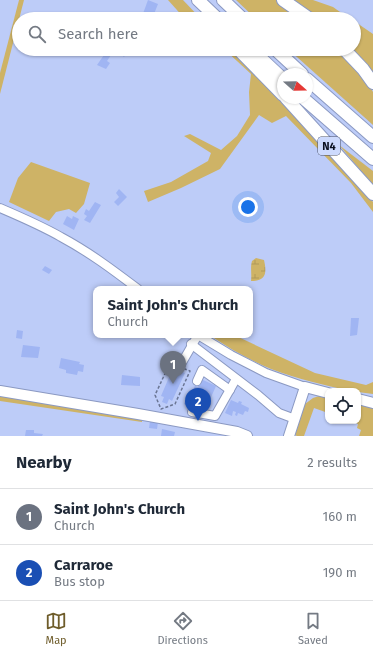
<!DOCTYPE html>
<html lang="en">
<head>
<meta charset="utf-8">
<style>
	:root { --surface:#fff; --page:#f2f2f3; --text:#1f2937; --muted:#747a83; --line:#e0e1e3; --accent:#6e5c2a }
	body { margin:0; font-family:"Fira Sans",sans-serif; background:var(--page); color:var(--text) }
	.controls { position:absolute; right:12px; bottom:12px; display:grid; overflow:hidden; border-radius:8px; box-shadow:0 1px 3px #0004 }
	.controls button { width:36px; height:36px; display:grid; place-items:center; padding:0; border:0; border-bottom:1px solid var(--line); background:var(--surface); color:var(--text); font:20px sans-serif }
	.compass { position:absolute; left:277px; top:68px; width:36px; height:36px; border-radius:50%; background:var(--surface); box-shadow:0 1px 3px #0004; rotate:110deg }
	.you { position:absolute; left:248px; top:207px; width:14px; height:14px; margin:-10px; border:3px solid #fff; border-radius:50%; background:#1a73e8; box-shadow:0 0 0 6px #1a73e833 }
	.badge { display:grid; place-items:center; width:26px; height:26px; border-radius:50%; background:var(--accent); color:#fff; font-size:13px; font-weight:700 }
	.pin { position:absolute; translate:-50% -33px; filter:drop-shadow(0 1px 2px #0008) }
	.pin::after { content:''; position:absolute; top:21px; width:14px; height:12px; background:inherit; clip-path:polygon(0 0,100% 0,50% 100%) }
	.popup { position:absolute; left:93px; top:286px; width:160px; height:52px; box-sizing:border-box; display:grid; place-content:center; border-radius:8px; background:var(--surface); filter:drop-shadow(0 1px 3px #0005); font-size:13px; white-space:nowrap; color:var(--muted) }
	.popup b { font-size:15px; color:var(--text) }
	.popup::after { content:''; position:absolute; left:50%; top:100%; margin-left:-8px; border:8px solid transparent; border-top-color:var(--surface) }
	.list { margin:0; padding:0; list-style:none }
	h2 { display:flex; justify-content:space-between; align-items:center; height:52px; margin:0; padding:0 16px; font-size:17px }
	h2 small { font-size:13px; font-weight:400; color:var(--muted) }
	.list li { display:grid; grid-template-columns:26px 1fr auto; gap:12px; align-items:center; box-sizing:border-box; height:56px; padding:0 16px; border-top:1px solid var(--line) }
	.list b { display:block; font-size:15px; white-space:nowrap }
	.list p { margin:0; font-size:13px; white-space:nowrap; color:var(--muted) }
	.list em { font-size:13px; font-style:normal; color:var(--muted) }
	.icon { flex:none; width:22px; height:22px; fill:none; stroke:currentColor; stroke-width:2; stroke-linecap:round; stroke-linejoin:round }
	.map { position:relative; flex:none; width:373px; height:436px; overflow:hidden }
	.search { position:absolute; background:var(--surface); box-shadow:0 1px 3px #0004; left:12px; right:12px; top:12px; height:44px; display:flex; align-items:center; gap:10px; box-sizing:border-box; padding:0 14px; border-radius:22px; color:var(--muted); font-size:15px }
	.sheet { height:164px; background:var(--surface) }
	nav { display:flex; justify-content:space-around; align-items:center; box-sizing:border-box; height:56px; border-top:1px solid var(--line); background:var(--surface); font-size:11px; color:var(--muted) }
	nav a { display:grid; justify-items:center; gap:2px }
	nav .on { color:var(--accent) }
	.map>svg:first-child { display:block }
</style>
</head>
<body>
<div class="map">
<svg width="373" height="436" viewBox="0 0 373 436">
	<defs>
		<pattern id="wetland-marsh" width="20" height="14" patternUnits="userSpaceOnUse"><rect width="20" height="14" fill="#ceb366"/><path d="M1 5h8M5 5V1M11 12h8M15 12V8" fill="none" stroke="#b09958"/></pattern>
	</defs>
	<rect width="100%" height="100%" fill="#bdccf8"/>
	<g fill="#ceb366">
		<path d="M19,0H24L0,94V73Z"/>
		<path d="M168,0H183L201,19H185Z"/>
		<path d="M236,0H276L303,19H256Z"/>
		<path d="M293,0H313L333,7L350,19H319Z"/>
		<path d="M354,21L373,34V72L352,49H354Z"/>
		<path d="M224,49H231L251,68L354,179L373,202V212L351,183L286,116L272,123L259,115L220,169L181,188L148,202L144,191L171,182L208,161L211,153L184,136L190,134L221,150L237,136L250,115L249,92L251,74Z"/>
		<path d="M288,49H339L366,80L373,92V125Z"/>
		<path d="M339,145L373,171V185Z"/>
		<path d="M31,162L90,183L84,204L76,213L69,209L56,212L49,221L9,202L18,178Z"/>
		<path d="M209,335H234L315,373L366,385L373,382V394L358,392V391H351C324,385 297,379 271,369C249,360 229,348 209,335Z"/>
		<path d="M0,395L142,420V422L0,401Z"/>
		<path d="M319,396L328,398V413L314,408L304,436H297L295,435L305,404L313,398Z"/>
		<path d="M358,403L373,406V436H359L361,430L357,428L358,424L351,421H358Z"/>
	</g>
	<path fill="url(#wetland-marsh)" d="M256,258L264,260C267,273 266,281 251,281C252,274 250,268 252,261Z"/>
	<g fill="#a0b5f3">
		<path d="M148,0L158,4L152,19H141Z"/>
		<path d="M118,49H130L124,57L119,53L122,51Z"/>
		<path d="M106,52L111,55L107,61L110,63L106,69L97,65Z"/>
		<path d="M119,189L127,197L118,206L114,202L119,197L116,193Z"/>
		<path d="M95,202L101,205L90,223L84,220L87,216L84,214L86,209L89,211Z"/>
		<path d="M67,216L72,219L73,216L79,219L74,230L63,224Z"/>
		<path d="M45,266L52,270L49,274L42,270Z"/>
		<path d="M351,318H359L357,335L350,336Z"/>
		<path d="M17,330L23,331L22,339L16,338Z"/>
		<path d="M23,345L40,347L38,358L21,357Z"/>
		<path d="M61,358L80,362L79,364L84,365L83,372L78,371L77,375L66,373V370L59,368Z"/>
		<path d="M173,368L185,373L172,401L169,399L167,404L162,402L164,397L161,396Z"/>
		<path d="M122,375L140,377V386L121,385Z"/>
		<path d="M201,379L216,386L204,413L184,404L188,395L190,396L195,386L198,387Z"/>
		<path d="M231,400L238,403L239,401L242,402L241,404L249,408L248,412L245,411L243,415L238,413L237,416L235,415L236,412L233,411L232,416L225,413Z"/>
		<path d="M150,421L158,422L157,429L149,428Z"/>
		<path d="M162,429L175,432L174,436H161Z"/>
		<path d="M26,430H34V433L43,434L42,436H25Z"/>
	</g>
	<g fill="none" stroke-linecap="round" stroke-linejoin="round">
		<defs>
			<g id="minor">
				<path d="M0,208C21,217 42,226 61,237C89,252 113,270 138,289"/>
				<path d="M191,344L258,395L279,413L295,419"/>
				<path d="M180,366L198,335L231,355L266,373L305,387"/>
				<path d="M197,381L202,370L230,390"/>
				<path d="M192,412L215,416L236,379"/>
			</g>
			<g id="major">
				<path d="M0,391L138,414L237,432L247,436"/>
				<path d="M358,399L373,403"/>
				<path d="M289,436L305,387L328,393"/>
			</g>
			<g id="highway">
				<path d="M198,0L218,19"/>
				<path d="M223,0L243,19"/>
				<path d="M283,0L310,19"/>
				<path d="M238,49L283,95"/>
				<path d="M251,49L283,79"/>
				<path d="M275,49L302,74"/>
				<path d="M344,49L363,69L373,83"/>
				<path d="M307,79L373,137"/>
				<path d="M286,98L373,194"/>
				<path d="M303,98L373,159"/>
			</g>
		</defs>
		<use href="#minor" stroke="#8b99c2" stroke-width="10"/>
		<use href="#major" stroke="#8b99c2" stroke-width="12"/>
		<use href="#highway" stroke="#8b99c2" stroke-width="14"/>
		<path stroke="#6a7593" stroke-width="1.5" stroke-dasharray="3 2" stroke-linecap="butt" d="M170,363L190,371L175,404L161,409L155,395Z"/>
		<use href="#minor" stroke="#fff" stroke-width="8"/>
		<use href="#major" stroke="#fff" stroke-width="10"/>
		<use href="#highway" stroke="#fff" stroke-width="12"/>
	</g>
	<g text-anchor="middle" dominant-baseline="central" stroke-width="4" stroke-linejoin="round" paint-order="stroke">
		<rect fill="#cddafd" stroke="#464d62" stroke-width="1" x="318" y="137" width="22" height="18" rx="3"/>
		<g font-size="11" font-weight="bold" fill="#0c1120">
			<text x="329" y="146">N4</text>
		</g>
	</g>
</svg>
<div class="controls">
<button><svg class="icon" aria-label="locate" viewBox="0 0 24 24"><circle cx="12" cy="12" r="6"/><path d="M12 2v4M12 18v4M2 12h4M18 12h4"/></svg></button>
</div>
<svg class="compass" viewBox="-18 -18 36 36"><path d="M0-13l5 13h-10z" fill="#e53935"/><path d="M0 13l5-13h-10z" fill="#747a83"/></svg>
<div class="you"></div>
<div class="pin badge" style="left:173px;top:384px;background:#6b7280">1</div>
<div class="popup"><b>Saint John's Church</b>Church</div>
<div class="pin badge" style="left:198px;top:421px;background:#1a4fb4">2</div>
<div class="search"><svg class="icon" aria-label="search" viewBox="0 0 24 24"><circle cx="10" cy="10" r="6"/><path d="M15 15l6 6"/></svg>Search here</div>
</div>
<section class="sheet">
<h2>Nearby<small>2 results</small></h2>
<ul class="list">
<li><span class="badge" style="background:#6b7280">1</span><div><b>Saint John's Church</b><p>Church</p></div><em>160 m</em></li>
<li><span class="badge" style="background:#1a4fb4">2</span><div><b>Carraroe</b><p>Bus stop</p></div><em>190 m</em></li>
</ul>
</section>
<nav>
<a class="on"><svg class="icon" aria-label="map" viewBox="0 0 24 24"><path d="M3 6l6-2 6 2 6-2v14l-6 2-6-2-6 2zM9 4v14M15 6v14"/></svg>Map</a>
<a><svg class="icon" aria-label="directions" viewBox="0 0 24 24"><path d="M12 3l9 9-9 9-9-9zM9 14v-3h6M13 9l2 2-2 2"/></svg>Directions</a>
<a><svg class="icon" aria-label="saved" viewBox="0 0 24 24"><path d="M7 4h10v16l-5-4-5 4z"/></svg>Saved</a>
</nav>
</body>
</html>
